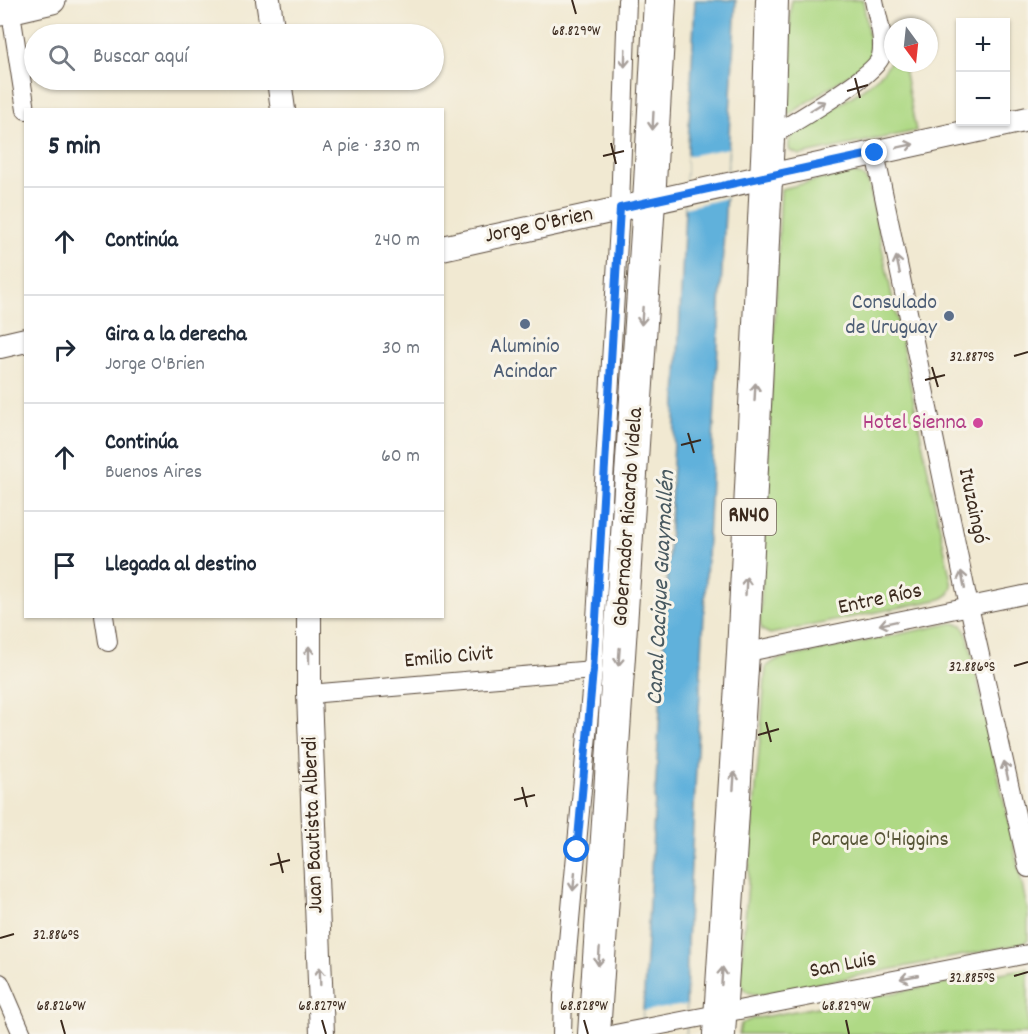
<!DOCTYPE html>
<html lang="es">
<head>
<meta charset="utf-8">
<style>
	:root { --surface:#fff; --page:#f2f2f3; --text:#1f2937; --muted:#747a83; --line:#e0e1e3 }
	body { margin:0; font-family:Dekko,sans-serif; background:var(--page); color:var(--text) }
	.controls { position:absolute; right:18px; top:18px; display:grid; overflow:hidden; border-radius:0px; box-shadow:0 2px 4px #0004 }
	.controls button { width:54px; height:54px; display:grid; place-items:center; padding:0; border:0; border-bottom:2px solid var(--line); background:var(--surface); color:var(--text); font:30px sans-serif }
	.compass { position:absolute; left:884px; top:18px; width:54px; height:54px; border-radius:50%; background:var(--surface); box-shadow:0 2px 4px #0004; rotate:165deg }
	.stop { position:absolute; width:18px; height:18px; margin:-14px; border:4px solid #1a73e8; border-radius:50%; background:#fff }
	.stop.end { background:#1a73e8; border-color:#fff; box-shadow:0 2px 6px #0008 }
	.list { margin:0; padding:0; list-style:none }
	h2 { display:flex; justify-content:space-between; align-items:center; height:78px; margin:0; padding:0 24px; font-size:26px }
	h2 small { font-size:20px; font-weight:400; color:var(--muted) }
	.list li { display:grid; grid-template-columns:39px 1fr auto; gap:18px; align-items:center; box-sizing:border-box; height:108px; padding:0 24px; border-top:2px solid var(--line) }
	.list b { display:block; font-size:22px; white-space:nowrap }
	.list p { margin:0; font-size:20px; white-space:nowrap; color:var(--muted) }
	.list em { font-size:20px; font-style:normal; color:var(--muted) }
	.icon { flex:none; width:33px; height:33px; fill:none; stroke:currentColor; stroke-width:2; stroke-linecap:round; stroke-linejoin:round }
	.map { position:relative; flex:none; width:1028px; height:1034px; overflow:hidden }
	.search { position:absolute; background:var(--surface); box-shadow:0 2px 4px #0004; left:24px; top:24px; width:420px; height:66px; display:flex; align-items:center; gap:15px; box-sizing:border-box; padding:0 21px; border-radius:33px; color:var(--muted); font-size:22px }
	.panel { position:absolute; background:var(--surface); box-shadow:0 2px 4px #0004; left:24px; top:108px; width:420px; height:510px; border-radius:0px }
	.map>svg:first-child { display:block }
</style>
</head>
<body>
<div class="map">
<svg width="1028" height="1034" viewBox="0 0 1028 1034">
	<rect width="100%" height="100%" fill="#f7f3e8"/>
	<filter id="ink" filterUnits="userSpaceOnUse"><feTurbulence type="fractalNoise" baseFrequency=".0167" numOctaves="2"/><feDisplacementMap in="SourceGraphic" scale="12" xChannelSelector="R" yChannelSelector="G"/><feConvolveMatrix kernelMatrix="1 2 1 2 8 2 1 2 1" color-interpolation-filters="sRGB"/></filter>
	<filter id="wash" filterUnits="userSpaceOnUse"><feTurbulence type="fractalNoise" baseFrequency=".008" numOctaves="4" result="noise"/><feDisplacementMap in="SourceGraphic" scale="24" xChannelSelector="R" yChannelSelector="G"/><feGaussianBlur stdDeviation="1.35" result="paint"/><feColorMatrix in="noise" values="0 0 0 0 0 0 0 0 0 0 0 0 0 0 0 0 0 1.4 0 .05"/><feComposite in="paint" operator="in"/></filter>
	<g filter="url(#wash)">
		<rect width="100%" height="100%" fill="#f1e9d2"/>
		<g fill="#afd985" stroke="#758252" stroke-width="1.5">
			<path d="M791,0H863L871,52L867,61L857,69L787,116Z"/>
			<path d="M892,56L893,63H903L916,131L800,155L790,151C786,141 792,134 799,128C821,114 888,81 892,56Z"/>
			<path d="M848,173C858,173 865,175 869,185L952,586L949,594L941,599L770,634L762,630L760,622L781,189Z"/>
			<path d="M953,623L962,625L968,637L1028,912V940L1021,944L764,994C751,995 742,993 740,979L766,667L776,660Z"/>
			<path d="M1028,968V1034H739L741,1024L752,1019Z"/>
		</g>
		<path fill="#61b1db" stroke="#4e6e7c" stroke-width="1.5" d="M695,0H736L687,942L686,1034L644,1028L643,1011L668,567Z"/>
		<g fill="#f1e9d2">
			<path d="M728,148L726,198L685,208L687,156Z"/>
			<path d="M686,1005V1034H644L643,1011Z"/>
		</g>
	</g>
	<g filter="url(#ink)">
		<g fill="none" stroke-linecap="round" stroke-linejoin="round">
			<defs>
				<g id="minor">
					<path d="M9,0L26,110"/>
					<path d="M768,138C789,125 877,75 881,56C885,38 877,17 874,0"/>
					<path d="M875,153L969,606L1028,868"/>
					<path d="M104,616L108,642"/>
					<path d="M743,653L1028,594"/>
					<path d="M309,694L593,670"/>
					<path d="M0,983L22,1034"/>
					<path d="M562,1034L563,996L593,670L620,208L627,0"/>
					<path d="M615,1034L1028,954"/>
				</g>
				<g id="tertiary">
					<path d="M268,0L273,34"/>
					<path d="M279,80L283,110"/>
					<path d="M442,248L1028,119"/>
					<path d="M0,346L26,340"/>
					<path d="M309,616V694L322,1034"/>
				</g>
				<path id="secondary" d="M0,12L52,0"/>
				<g id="trunk">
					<path d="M594,1034L649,202L660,0"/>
					<path d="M719,1034L743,653L768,138L772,0"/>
				</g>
			</defs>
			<use href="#minor" stroke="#564739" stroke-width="20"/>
			<use href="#tertiary" stroke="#564739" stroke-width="26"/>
			<use href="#secondary" stroke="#564739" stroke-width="29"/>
			<use href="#trunk" stroke="#564739" stroke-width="34"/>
			<use href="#minor" stroke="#fff" stroke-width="18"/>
			<use href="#tertiary" stroke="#fff" stroke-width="24"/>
			<use href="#secondary" stroke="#fff" stroke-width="27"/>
			<use href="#trunk" stroke="#fff" stroke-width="32"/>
		</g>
		<defs><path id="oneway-shaft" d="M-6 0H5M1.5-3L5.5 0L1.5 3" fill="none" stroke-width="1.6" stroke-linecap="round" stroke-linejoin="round" transform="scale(1.5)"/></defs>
		<g stroke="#a79f9a">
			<use href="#oneway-shaft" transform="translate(625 58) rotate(92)"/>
			<use href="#oneway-shaft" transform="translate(818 106) rotate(-32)"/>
			<use href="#oneway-shaft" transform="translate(653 121) rotate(93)"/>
			<use href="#oneway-shaft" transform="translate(905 146) rotate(-12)"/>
			<use href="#oneway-shaft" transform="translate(898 265) rotate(-102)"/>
			<use href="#oneway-shaft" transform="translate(642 316) rotate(94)"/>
			<use href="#oneway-shaft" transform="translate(755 392) rotate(-87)"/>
			<use href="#oneway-shaft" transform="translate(963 580) rotate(-102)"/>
			<use href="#oneway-shaft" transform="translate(746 586) rotate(-87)"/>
			<use href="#oneway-shaft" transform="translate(888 623) rotate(168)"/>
			<use href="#oneway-shaft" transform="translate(309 655) rotate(-90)"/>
			<use href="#oneway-shaft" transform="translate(619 657) rotate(94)"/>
			<use href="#oneway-shaft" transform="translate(1006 770) rotate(-103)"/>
			<use href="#oneway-shaft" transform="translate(734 781) rotate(-86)"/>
			<use href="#oneway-shaft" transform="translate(574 882) rotate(96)"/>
			<use href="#oneway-shaft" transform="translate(599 957) rotate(94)"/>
			<use href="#oneway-shaft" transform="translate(320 976) rotate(-92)"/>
			<use href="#oneway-shaft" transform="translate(722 976) rotate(-86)"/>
			<use href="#oneway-shaft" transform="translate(909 977) rotate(169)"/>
		</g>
	</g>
	<g fill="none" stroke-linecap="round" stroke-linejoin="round" filter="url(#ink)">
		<path stroke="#1a73e8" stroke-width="8" d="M577,850L593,670L620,208L875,153"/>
	</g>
	<path fill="none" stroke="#3b2a1e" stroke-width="2" d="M572,0L576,14M855,78L860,98M847,91L868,85M611,143L616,164M603,156L624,151M1014,356L1028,352M932,367L938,387M925,380L945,375M688,433L694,453M681,445L701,440M1014,666L1028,662M766,722L771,742M758,735L779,729M522,787L527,807M514,800L535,795M278,853L283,873M270,865L290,860M0,938L14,934M1014,976L1028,972M61,1020L65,1034M322,1020L326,1034M584,1020L588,1034M846,1020L849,1034"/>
	<g fill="#5c6f8a" stroke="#f7f3e8" stroke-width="2">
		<circle cx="949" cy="316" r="6"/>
		<circle cx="525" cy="324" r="6"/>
	</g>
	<circle fill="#d1479c" stroke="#f7f3e8" stroke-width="2" cx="978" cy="423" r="6"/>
	<g text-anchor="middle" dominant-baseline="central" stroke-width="6" stroke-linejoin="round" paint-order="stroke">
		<rect fill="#f7f3e8" stroke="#73665b" stroke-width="1.5" x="722" y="499" width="54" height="36" rx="4.5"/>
		<g font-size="21" font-weight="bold" fill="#3b2a1e">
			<text x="749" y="517">RN40</text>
		</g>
		<g font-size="22" fill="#3b2a1e" stroke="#f7f3e8">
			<text transform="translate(539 226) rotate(-12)">Jorge O'Brien</text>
			<text transform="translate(972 506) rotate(78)">Ituzaingó</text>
			<text transform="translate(629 517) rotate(-86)">Gobernador Ricardo Videla</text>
			<text transform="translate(880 600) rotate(-12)">Entre Ríos</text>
			<text transform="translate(449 658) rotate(-5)">Emilio Civit</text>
			<text transform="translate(314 825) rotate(-92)">Juan Bautista Alberdi</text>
			<text transform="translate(843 966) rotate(-11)">San Luis</text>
		</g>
		<g font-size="22" fill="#4e5e75" stroke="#f7f3e8" text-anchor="end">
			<text x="937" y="303">Consulado<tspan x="937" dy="25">de Uruguay</tspan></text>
			<text x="525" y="347" text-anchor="middle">Aluminio<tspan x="525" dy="25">Acindar</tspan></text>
		</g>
		<g font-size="22" fill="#b23c85" stroke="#f7f3e8" text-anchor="end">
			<text x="966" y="423">Hotel Sienna</text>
		</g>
		<g font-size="22" fill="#585638" stroke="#f7f3e8">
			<text x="880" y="840">Parque O'Higgins</text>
		</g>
		<g font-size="24" font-style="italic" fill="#485960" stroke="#f7f3e8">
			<text transform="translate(662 588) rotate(-87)">Canal Cacique Guaymallén</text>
		</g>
	</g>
	<g font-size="15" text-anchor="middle" fill="#3b2a1e" stroke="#f7f3e8" stroke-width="6" stroke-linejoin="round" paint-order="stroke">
		<text x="576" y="35">68.829°W</text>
		<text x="972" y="361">32.887°S</text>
		<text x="972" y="671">32.886°S</text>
		<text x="56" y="939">32.886°S</text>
		<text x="972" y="982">32.885°S</text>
		<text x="61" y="1010">68.826°W</text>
		<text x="322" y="1010">68.827°W</text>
		<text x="584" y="1010">68.828°W</text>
		<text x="846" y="1010">68.829°W</text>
	</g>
</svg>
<div class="controls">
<button>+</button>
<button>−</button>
</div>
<svg class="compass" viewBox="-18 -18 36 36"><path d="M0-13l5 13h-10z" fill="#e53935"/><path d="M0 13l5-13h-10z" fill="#747a83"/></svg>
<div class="stop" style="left:577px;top:850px"></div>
<div class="stop end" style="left:875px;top:153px"></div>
<div class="search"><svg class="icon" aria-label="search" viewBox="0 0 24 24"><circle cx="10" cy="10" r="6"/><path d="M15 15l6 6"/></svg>Buscar aquí</div>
<section class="panel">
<h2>5 min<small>A pie · 330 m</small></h2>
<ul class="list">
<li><svg class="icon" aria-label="ahead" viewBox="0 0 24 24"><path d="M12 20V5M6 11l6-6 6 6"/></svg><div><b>Continúa</b></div><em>240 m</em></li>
<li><svg class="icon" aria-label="right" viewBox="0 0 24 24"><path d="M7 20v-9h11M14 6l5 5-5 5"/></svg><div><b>Gira a la derecha</b><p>Jorge O'Brien</p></div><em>30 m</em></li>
<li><svg class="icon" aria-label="ahead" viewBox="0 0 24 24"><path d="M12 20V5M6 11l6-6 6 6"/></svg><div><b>Continúa</b><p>Buenos Aires</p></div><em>60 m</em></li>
<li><svg class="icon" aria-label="arrive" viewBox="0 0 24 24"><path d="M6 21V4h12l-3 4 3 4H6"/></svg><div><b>Llegada al destino</b></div></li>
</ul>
</section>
</div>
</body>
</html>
